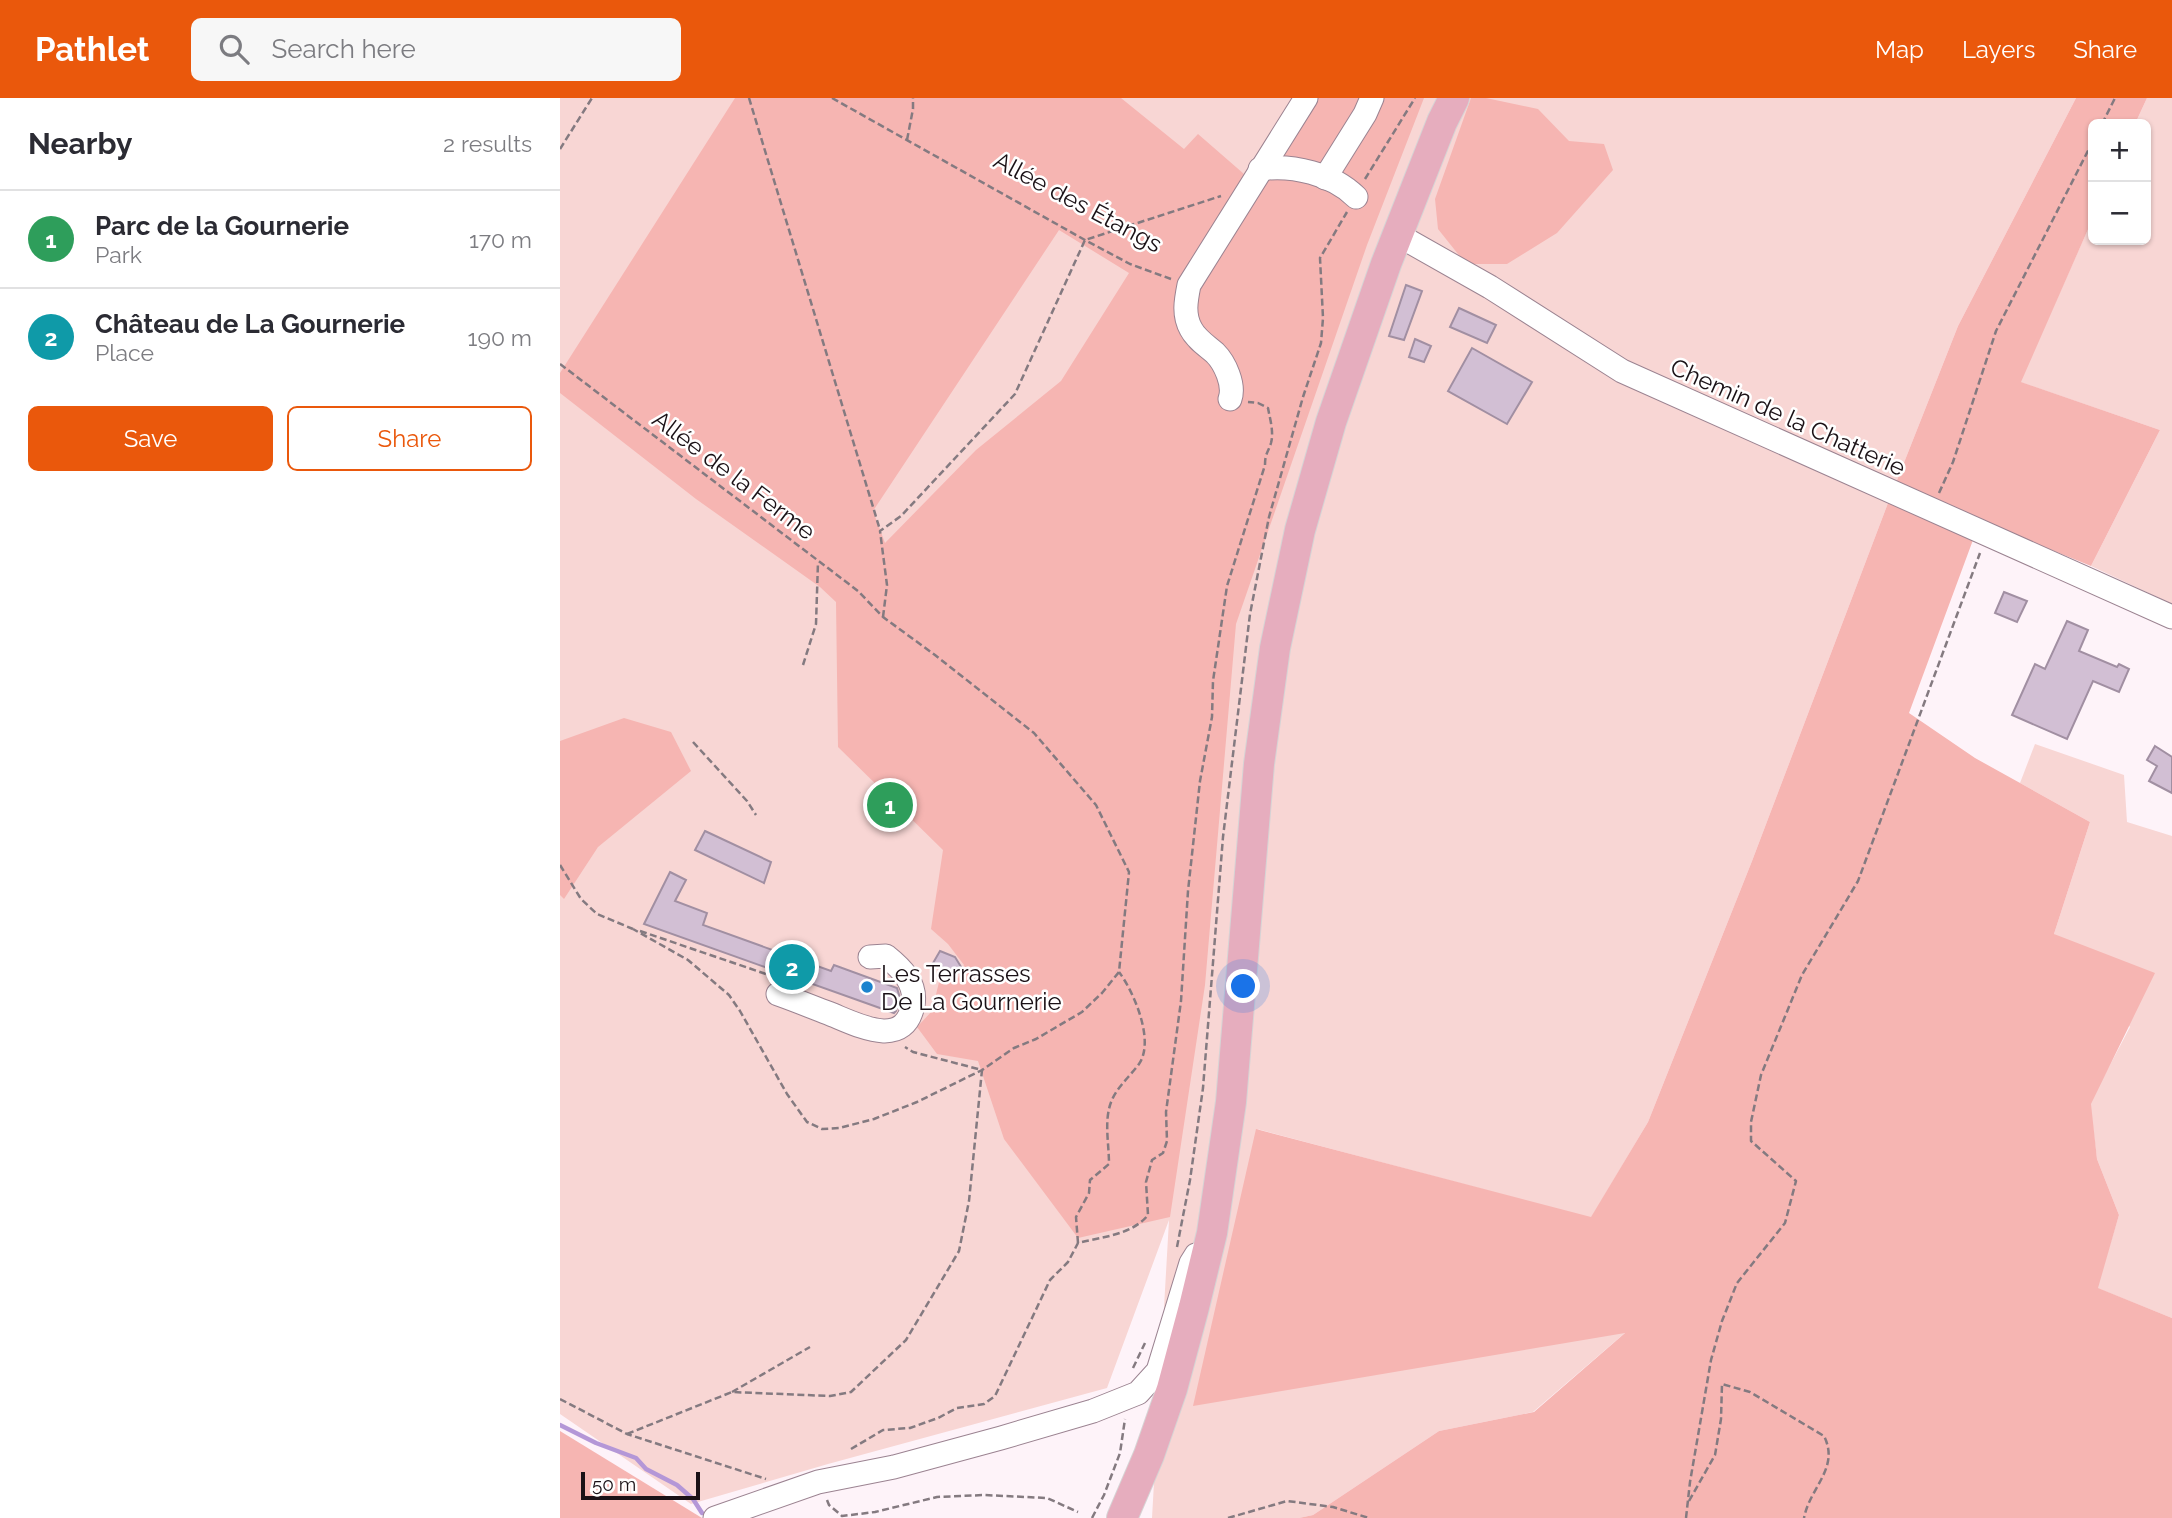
<!DOCTYPE html>
<html lang="en">
<head>
<meta charset="utf-8">
<style>
	:root { --surface:#fff; --page:#f7f7f7; --text:#2b2b33; --muted:#7c7c81; --line:#e1e1e2; --accent:#ea580c }
	body { margin:0; font-family:Raleway,sans-serif; background:var(--page); color:var(--text) }
	.controls { position:absolute; right:21px; top:21px; display:grid; overflow:hidden; border-radius:10px; box-shadow:0 2px 5px #0004 }
	.controls button { width:63px; height:63px; display:grid; place-items:center; padding:0; border:0; border-bottom:2px solid var(--line); background:var(--surface); color:var(--text); font:35px sans-serif }
	.scale { position:absolute; left:21px; bottom:18px; width:119px; box-sizing:border-box; padding-left:7px; border:4px solid #1a1116; border-top:0; font-size:19px; line-height:24px; white-space:nowrap; color:#1a1116; -webkit-text-stroke:5px #fff; paint-order:stroke }
	.you { position:absolute; left:684px; top:889px; width:24px; height:24px; margin:-18px; border:5px solid #fff; border-radius:50%; background:#1a73e8; box-shadow:0 0 0 10px #1a73e833 }
	.badge { display:grid; place-items:center; width:46px; height:46px; border-radius:50%; background:var(--accent); color:#fff; font-size:23px; font-weight:700 }
	.pin { position:absolute; translate:-50% -50%; border:4px solid #fff; box-shadow:0 2px 7px #0006 }
	.list { margin:0; padding:0; list-style:none }
	h2 { display:flex; justify-content:space-between; align-items:center; height:91px; margin:0; padding:0 28px; font-size:30px }
	h2 small { font-size:23px; font-weight:400; color:var(--muted) }
	.list li { display:grid; grid-template-columns:46px 1fr auto; gap:21px; align-items:center; box-sizing:border-box; height:98px; padding:0 28px; border-top:2px solid var(--line) }
	.list b { display:block; font-size:26px; white-space:nowrap }
	.list p { margin:0; font-size:23px; white-space:nowrap; color:var(--muted) }
	.list em { font-size:23px; font-style:normal; color:var(--muted) }
	.actions { display:flex; gap:14px; padding:21px 28px }
	.actions a { flex:1; padding:16px 0; border:2px solid var(--accent); border-radius:10px; text-align:center; font-size:24px; color:var(--accent) }
	.actions .main { background:var(--accent); color:#fff }
	.icon { flex:none; width:38px; height:38px; fill:none; stroke:currentColor; stroke-width:2; stroke-linecap:round; stroke-linejoin:round }
	.map { position:relative; flex:none; width:1612px; height:1420px; overflow:hidden }
	header { display:flex; align-items:center; gap:42px; box-sizing:border-box; height:98px; padding:0 35px; background:var(--accent); color:#fff }
	header strong { font-size:33px }
	nav { display:flex; gap:38px; margin-inline-start:auto; font-size:24px }
	.search { width:490px; height:63px; background:var(--page); display:flex; align-items:center; gap:18px; box-sizing:border-box; padding:0 24px; border-radius:10px; color:var(--muted); font-size:26px }
	main { display:flex }
	aside { flex:1; background:var(--surface) }
	.map>svg:first-child { display:block }
</style>
</head>
<body>
<header>
<strong>Pathlet</strong>
<div class="search"><svg class="icon" aria-label="search" viewBox="0 0 24 24"><circle cx="10" cy="10" r="6"/><path d="M15 15l6 6"/></svg>Search here</div>
<nav><a>Map</a><a>Layers</a><a>Share</a></nav>
</header>
<main>
<aside>
<h2>Nearby<small>2 results</small></h2>
<ul class="list">
<li><span class="badge" style="background:#2e9e5b">1</span><div><b>Parc de la Gournerie</b><p>Park</p></div><em>170 m</em></li>
<li><span class="badge" style="background:#0f9aa8">2</span><div><b>Château de La Gournerie</b><p>Place</p></div><em>190 m</em></li>
</ul>
<div class="actions"><a class="main">Save</a><a>Share</a></div>
</aside>
<div class="map">
<svg width="1612" height="1420" viewBox="0 0 1612 1420">
	<rect width="100%" height="100%" fill="#fef3f9"/>
	<g fill="#f8d6d4">
		<path d="M0,0H1516L1398,228L1328,405L1192,763L1088,1024L1031,1120L697,1031L1066,1234L973,1314L879,1333L753,1417L739,1420H592L609,1122L547,1290L268,1366L131,1406L0,1316Z"/>
		<path d="M1587,0H1612V506L1531,468L1600,332L1460,284L1533,120V142H1586V26H1575Z"/>
		<path d="M1475,646L1564,677L1567,724L1612,738V1220L1537,1190L1559,1117L1537,1061L1530,1005L1570,929L1494,836L1530,724L1460,685Z"/>
	</g>
	<g fill="#f6b5b2" fill-rule="evenodd">
		<path d="M175,0H561L624,51L638,36L684,76L732,0H864L807,147L676,526L645,887L610,1119L518,1140L444,1041L418,963L377,956L357,929L372,913L380,880H398L404,867L388,846L371,831L383,752L278,649L276,504L260,489L136,401L0,295V275ZM499,132L569,175L501,283L416,352L325,445L313,413Z"/>
		<path d="M911,0H926L978,11L1009,43L1044,46L1053,72L997,135L947,166H906L878,131L875,101Z"/>
		<path d="M1516,0H1587L1575,26H1533V120L1461,284L1600,332L1531,468L1420,423L1349,615L1415,660L1530,724L1494,836L1595,875L1531,1006L1537,1061L1559,1117L1538,1190L1612,1220V1420H739L753,1417L879,1333L974,1314L1065,1235L633,1308L696,1031L1031,1119L1088,1024L1192,763L1328,405L1398,228Z"/>
		<path d="M64,620L111,634L131,673L38,749L4,801L0,797V643Z"/>
		<path d="M0,1333L142,1420H0Z"/>
	</g>
	<g fill="none" stroke-linecap="round" stroke-linejoin="round">
		<path stroke="#b497d7" stroke-width="4.5" d="M0,1327L36,1345L76,1360L86,1371L117,1387L133,1401L142,1415"/>
	</g>
	<g fill="#d2bfd4" stroke="#a18fa2" stroke-width="2">
		<path d="M846,187L862,193L844,242L829,238Z"/>
		<path d="M899,210L936,227L927,245L890,229Z"/>
		<path d="M855,241L871,248L864,264L849,259Z"/>
		<path d="M912,250L972,284L947,326L888,293Z"/>
		<path d="M1444,494L1467,503L1457,524L1435,515Z"/>
		<path d="M1507,523L1528,532L1519,553L1557,569L1559,566L1569,571L1559,594L1533,583L1507,641L1452,617L1475,566L1485,571Z"/>
		<path d="M1595,648L1612,659V695L1589,683L1597,668L1587,662Z"/>
		<path d="M145,733L211,764L204,785L135,752Z"/>
		<path d="M110,774L126,782L115,803L147,815L143,827L271,873L274,867L337,890L340,900L336,913L334,915L84,826Z"/>
		<path d="M380,853L395,859L403,872L388,873L373,865Z"/>
	</g>
	<g fill="none" stroke-linecap="round" stroke-linejoin="round">
		<defs>
			<g id="minor">
				<path d="M700,71C732,66 773,76 796,99"/>
				<path d="M765,80L805,16L812,0"/>
				<path d="M838,137L930,189L1062,273L1612,519"/>
				<path d="M670,301C675,287 665,265 655,255C647,248 636,241 631,231C623,217 626,202 629,187L746,0"/>
				<path d="M218,896C235,902 252,909 268,915C296,926 344,953 353,907C357,885 341,870 326,858L310,859"/>
				<path d="M155,1420L258,1384L334,1369L441,1340L533,1313L578,1295L598,1273L631,1165L636,1157"/>
			</g>
			<path id="major" d="M562,1420L589,1357L612,1291L634,1209L652,1135L671,1004L699,666L715,550L740,432L771,324L826,166L882,24L894,0"/>
		</defs>
		<use href="#minor" stroke="#9b8391" stroke-width="25"/>
		<use href="#major" stroke="#d6d4d5" stroke-width="32"/>
		<g stroke="#847a80" stroke-width="2.5" stroke-dasharray="7 3.5" stroke-linecap="butt">
			<path d="M189,0L320,432"/>
			<path d="M272,0L525,142L570,166L611,181"/>
			<path d="M1542,26L1555,0"/>
			<path d="M347,42L353,11V0"/>
			<path d="M0,51L32,0"/>
			<path d="M805,81L855,0"/>
			<path d="M0,266L298,493L323,519L375,557L474,635L536,707L569,774L559,874L542,895L522,914L476,941L454,950L422,972L357,1004L314,1021L279,1030L262,1031L247,1024L227,996L180,913L169,897L128,862L73,831"/>
			<path d="M1379,395L1393,364L1436,233L1533,43"/>
			<path d="M323,519L327,487L320,433L341,418L455,296L525,142L661,98"/>
			<path d="M243,567L256,526L258,464"/>
			<path d="M133,644L187,703L196,717"/>
			<path d="M0,767L21,801L37,816L73,831"/>
			<path d="M80,833L206,876L208,879"/>
			<path d="M518,1145L516,1119L529,1095L530,1082L549,1066C549,1048 545,1028 549,1011C553,992 568,981 579,966C595,943 574,894 559,874"/>
			<path d="M617,1149L630,1082L643,990L663,739L690,516L709,419L743,299L761,245L763,220L760,160L787,114"/>
			<path d="M573,1270L585,1245"/>
			<path d="M172,1294L250,1249"/>
			<path d="M0,1301L67,1336L206,1381"/>
			<path d="M67,1336L172,1294L270,1298L291,1294L346,1242L399,1153L409,1103L422,972L353,954L345,949"/>
			<path d="M291,1351L323,1332L350,1330L378,1320L397,1310L424,1306L435,1298L490,1182L508,1164L518,1145C541,1139 572,1137 588,1117L586,1084L592,1062L603,1055L607,1043L606,1014L621,903L628,793L640,683L652,619L653,583L667,488L705,367C705,355 708,355 711,345C714,334 710,321 708,310L698,305L688,304"/>
			<path d="M267,1402L269,1407L282,1418L315,1414L377,1399L424,1397L487,1400L518,1414"/>
			<path d="M1129,1403L1155,1357L1161,1321L1162,1286L1190,1294L1264,1338C1280,1370 1250,1389 1244,1420"/>
			<path d="M532,1420L544,1397L560,1355L565,1321"/>
			<path d="M668,1420L727,1403L773,1409L809,1420"/>
			<path d="M1126,1420L1130,1384L1151,1262L1162,1223L1177,1185L1225,1125L1236,1083L1191,1043V1024L1201,977L1242,877L1298,783L1420,455"/>
		</g>
		<use href="#minor" stroke="#fff" stroke-width="23"/>
		<use href="#major" stroke="#e6adbe" stroke-width="30"/>
	</g>
	<circle fill="#1b83ce" stroke="#fff" stroke-width="2.5" cx="307" cy="889" r="7"/>
	<g text-anchor="middle" dominant-baseline="central" stroke-width="5" stroke-linejoin="round" paint-order="stroke">
		<g font-size="24" fill="#1a1116" stroke="#fff">
			<text transform="translate(518 104) rotate(28)">Allée des Étangs</text>
			<text transform="translate(1228 319) rotate(24)">Chemin de la Chatterie</text>
			<text transform="translate(174 377) rotate(37)">Allée de la Ferme</text>
		</g>
		<g font-size="24" fill="#1a1116" stroke="#fff" text-anchor="start">
			<text x="321" y="875">Les Terrasses<tspan x="321" dy="28">De La Gournerie</tspan></text>
		</g>
	</g>
</svg>
<div class="controls">
<button>+</button>
<button>−</button>
</div>
<div class="scale">50 m</div>
<div class="you"></div>
<div class="pin badge" style="left:330px;top:707px;background:#2e9e5b">1</div>
<div class="pin badge" style="left:232px;top:869px;background:#0f9aa8">2</div>
</div>
</main>
</body>
</html>
